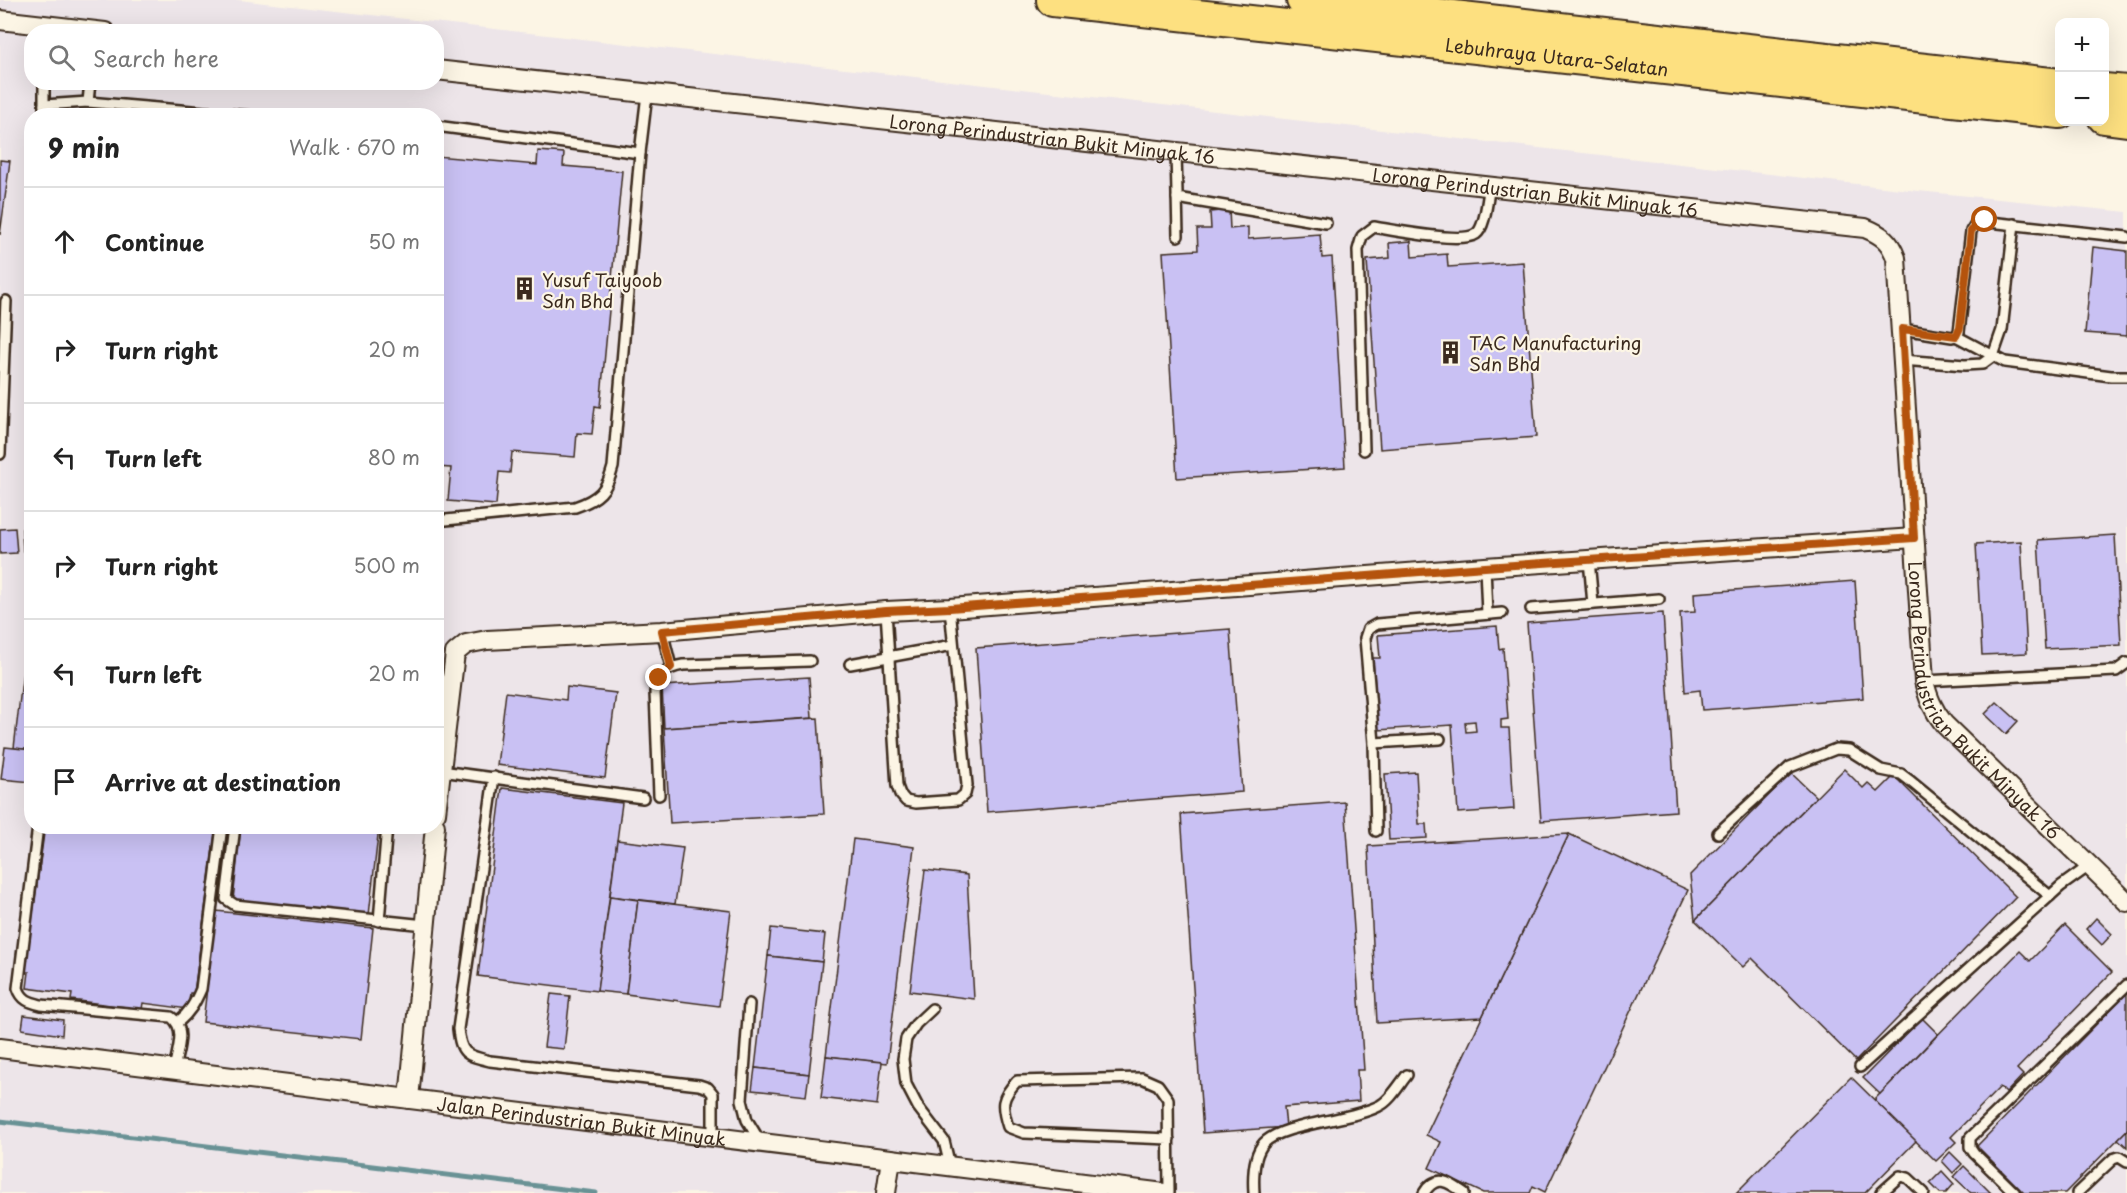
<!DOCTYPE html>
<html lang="en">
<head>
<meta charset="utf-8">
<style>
	:root { --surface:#fff; --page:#f6f6f6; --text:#222; --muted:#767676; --line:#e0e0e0 }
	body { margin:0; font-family:"Playpen Sans",sans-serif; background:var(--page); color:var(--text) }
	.controls { position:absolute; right:18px; top:18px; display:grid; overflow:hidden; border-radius:12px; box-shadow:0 6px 24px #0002 }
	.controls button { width:54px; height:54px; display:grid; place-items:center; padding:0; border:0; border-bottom:2px solid var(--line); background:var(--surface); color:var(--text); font:30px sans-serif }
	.stop { position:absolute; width:18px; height:18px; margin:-14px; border:4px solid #b45309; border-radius:50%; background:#fff }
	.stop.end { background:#b45309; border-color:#fff; box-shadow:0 2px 6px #0008 }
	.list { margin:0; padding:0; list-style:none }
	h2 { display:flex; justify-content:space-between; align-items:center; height:78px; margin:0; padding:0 24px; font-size:26px }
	h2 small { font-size:20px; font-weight:400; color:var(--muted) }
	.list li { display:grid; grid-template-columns:39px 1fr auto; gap:18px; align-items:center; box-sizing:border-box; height:108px; padding:0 24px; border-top:2px solid var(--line) }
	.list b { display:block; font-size:22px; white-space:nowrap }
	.list em { font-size:20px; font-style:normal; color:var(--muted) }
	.icon { flex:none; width:33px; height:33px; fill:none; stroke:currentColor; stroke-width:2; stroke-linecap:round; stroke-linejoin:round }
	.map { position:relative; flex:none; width:2127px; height:1193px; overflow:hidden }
	.search { position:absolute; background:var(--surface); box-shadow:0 6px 24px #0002; left:24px; top:24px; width:420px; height:66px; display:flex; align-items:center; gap:15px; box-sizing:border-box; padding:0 21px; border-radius:24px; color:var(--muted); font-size:22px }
	.panel { position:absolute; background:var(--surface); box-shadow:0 6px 24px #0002; left:24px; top:108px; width:420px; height:726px; border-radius:24px }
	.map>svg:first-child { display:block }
</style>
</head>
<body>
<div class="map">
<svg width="2127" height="1193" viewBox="0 0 2127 1193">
	<rect width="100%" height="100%" fill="#fcf5e5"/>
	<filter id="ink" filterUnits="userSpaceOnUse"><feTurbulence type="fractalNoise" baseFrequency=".0167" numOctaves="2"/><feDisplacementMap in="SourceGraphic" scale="12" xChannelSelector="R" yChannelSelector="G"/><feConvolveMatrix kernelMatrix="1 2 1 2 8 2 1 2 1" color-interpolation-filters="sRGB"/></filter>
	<g filter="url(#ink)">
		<path fill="#ede5e9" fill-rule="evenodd" d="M0,0H239L1918,191L2127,212V1193H0ZM32,32H436V82H32ZM32,116H436V826H32Z"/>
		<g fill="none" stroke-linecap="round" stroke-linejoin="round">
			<path stroke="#699295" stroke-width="5" d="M0,1121L596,1193"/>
		</g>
		<g fill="#c9c1f3" stroke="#3b2a1e" stroke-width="1.5" fill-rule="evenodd">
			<path d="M538,151L564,153L563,166L622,171L600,407L595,406L592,434L577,433L575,457L512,452L510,473L499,472L496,505L448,501L451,468L436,467V156L537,165Z"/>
			<path d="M0,160L10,161L0,235Z"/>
			<path d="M1229,210L1230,229L1248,227V239L1320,234L1322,258L1332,257L1345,467L1177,478L1163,252L1198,250L1197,229H1211L1210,212Z"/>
			<path d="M1411,241L1412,257L1447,254L1448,267L1523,262L1536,437L1380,449L1367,260L1390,258L1389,243Z"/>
			<path d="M2093,247L2127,251V336L2085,333Z"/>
			<path d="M15,528L17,553L0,554V529Z"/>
			<path d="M32,528V550L23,551L22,529Z"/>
			<path d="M2115,535L2121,645L2045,649L2038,540Z"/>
			<path d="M2021,541L2027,653L1982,655L1976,544Z"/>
			<path d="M1855,581L1863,698L1702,710L1700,690L1685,692L1680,613L1695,612L1694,593Z"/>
			<path d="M1663,613L1676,811L1541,821L1527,623Z"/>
			<path d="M1497,626L1499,649L1503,648L1508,719L1501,720V728H1509L1514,809L1458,813L1452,725L1378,730L1373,658H1380L1378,635ZM1475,721L1476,731L1466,732L1465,722Z"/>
			<path d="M1230,629L1242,792L987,812L976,648Z"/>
			<path d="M24,663L32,664V750L14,748Z"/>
			<path d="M809,677L812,718L664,728L662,686Z"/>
			<path d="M567,687L616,693L605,778L497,765L506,692L566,700Z"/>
			<path d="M1997,702L2018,721L2006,734L1985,714Z"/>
			<path d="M818,718L824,814L670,823L664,728Z"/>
			<path d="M5,747L32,750V782L1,779Z"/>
			<path d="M1844,769L1863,788L1868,783L1878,792L1894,776L2016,897L1856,1061L1752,958L1743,967L1695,920Z"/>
			<path d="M1416,772L1419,824H1426L1427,838L1389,840L1385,774Z"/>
			<path d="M1791,773L1816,797L1695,920L1690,875Z"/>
			<path d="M502,788L622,803L597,991L478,976Z"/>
			<path d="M1345,802L1364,1070H1357L1359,1101L1284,1107L1286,1127L1203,1133L1181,814Z"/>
			<path d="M45,826H216L194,993H190L188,1009L143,1003L142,1009L71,1000L72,994L27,988L29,972H25Z"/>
			<path d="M241,826H379L369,915L233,900Z"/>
			<path d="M1569,834L1688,890L1545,1192L1533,1186L1530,1193H1483L1429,1168L1441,1142L1426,1135Z"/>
			<path d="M1569,834L1482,1017L1377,1023L1368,846Z"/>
			<path d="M853,839L914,847L887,1063L826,1056Z"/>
			<path d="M617,840L683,848L675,904L610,896Z"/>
			<path d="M925,870L967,875L974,999L910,991Z"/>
			<path d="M610,896L638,900L626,994L597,991Z"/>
			<path d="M638,900L731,911L719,1006L626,994Z"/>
			<path d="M216,911L373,928L361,1039L203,1022Z"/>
			<path d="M2096,918L2112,934L2102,945L2086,929Z"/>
			<path d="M2065,925L2112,972L2017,1069L2023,1075L2006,1093L2000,1087L1951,1137L1956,1142L1936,1161L1874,1100L2020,951L2030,961Z"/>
			<path d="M771,928L825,934L822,962L768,956Z"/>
			<path d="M768,956L822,962L809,1074L755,1068Z"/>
			<path d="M2127,993V1130L2065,1193H2024L1977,1146Z"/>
			<path d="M551,994L570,996L564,1049L544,1047Z"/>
			<path d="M24,1015L63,1020L62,1035L22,1029Z"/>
			<path d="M1922,1018L1938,1034L1880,1094L1863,1078Z"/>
			<path d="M826,1056L882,1062L877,1105L821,1098Z"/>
			<path d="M755,1068L809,1074L806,1096L752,1090Z"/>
			<path d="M1851,1077L1916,1141L1865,1193H1736Z"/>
			<path d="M2127,1130V1147L2118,1139Z"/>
			<path d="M1950,1152L1962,1164L1953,1173L1942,1161Z"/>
			<path d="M1964,1166L1991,1193H1971L1954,1177Z"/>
			<path d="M1942,1171L1954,1184L1946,1193H1940L1930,1183Z"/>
		</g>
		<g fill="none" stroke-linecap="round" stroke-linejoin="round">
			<defs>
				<g id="lane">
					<path d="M88,102L90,82"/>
					<path d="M44,105L88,102L250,116"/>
					<path d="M44,116V82"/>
					<path d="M436,126L640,153"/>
					<path d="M1176,152L1178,236"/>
					<path d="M1177,198L1326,223"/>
					<path d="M1902,329L1952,337L1956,336L1959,332L1971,231L1976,223L1980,221L2127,237"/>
					<path d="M1956,336L2005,362L2111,376H2127"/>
					<path d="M1902,360L1965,365L1982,364L1993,356L2002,330L2014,224"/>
					<path d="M1364,450L1358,250L1362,236L1374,227C1393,230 1462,244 1476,234C1486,227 1487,198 1490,186"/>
					<path d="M0,454L6,301"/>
					<path d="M436,521L575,507C599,499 607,490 613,467L640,153L647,94"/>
					<path d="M1589,560L1593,604"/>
					<path d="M1485,567L1487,614"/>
					<path d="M1531,609L1659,599"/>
					<path d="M886,611L897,786L900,794L906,801L916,803L958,800L965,794L967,785L950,608"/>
					<path d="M662,631L671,667"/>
					<path d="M850,664L953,645"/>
					<path d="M1924,681L2116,671L2127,663"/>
					<path d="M1374,743L1440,739"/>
					<path d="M441,771L643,798"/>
					<path d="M494,777L458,1029C461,1054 465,1055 490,1061L699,1085L708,1088L713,1094V1136"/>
					<path d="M659,795L655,692C660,675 664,668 683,665L810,661"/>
					<path d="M38,826L18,988C22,1000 29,1002 41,1005L171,1017C187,1028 177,1052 174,1069"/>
					<path d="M235,826L226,899L235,905L425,925"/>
					<path d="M1376,831L1374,743L1365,638L1368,629L1377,624L1502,613"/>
					<path d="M1718,833L1790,767L1836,749L1849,750L1881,770L1901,774L1909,780L2050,896"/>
					<path d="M379,921L387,826"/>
					<path d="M749,1004L742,1100L747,1120L761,1143"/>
					<path d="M932,1009L916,1024L906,1039L903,1059L906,1084L918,1107L944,1141L950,1166"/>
					<path d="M178,1022C190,1012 195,1003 201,989L222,826"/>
					<path d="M1860,1067L2061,886L2089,866"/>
					<path d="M1169,1139L1024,1133L1008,1127C1001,1105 1001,1098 1017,1081L1142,1078L1158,1085L1168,1099L1169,1193"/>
					<path d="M1254,1193C1253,1178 1253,1155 1264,1143C1283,1123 1350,1121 1379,1106C1390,1101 1399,1085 1407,1075"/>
					<path d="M1424,1193C1436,1173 1449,1182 1464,1193"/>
					<path d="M1881,1193L1900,1176L1908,1178L1924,1193"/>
					<path d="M2015,1193L1974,1153L1970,1147V1138L2127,985"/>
					<path d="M2077,1193L2113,1159L2119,1157L2127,1162"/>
				</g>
				<g id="street">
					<path d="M0,20L105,32"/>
					<path id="s1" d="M436,70L1865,228C1882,235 1890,241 1896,258L1924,681C1928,698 1933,710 1944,724L2127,902"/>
					<path d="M436,813L455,653L466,644L487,640L662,631L886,611L950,608L1485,567L1914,538"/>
					<path id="s2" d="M0,1048L1164,1193"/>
					<path d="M409,1099L435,826"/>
					<path d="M886,1193L891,1159"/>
				</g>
				<g id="highway">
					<path id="s3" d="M1053,0L2060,112"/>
					<path d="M1303,0L2060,85"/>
					<path d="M2104,90L2127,92"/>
					<path d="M2104,117L2127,120"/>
				</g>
			</defs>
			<use href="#lane" stroke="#3b2a1e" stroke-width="14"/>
			<use href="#street" stroke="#3b2a1e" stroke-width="22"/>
			<use href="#highway" stroke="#3b2a1e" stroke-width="36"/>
			<use href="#lane" stroke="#fcf5e5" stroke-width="9"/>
			<use href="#street" stroke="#fcf5e5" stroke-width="18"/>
			<use href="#highway" stroke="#fde080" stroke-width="32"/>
		</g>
	</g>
	<g fill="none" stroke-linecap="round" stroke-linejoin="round" filter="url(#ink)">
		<path stroke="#b45309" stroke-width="8" d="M659,678L671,667L662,631L886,611L950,608L1485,567L1914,538L1902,329L1956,336L1960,328L1971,231L1976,223L1985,220"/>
	</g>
	<defs>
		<symbol id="building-bare" viewBox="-9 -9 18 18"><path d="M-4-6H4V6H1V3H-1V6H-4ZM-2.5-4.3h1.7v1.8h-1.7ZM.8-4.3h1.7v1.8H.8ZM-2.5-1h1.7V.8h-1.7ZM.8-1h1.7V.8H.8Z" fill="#3b2a1e" stroke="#fcf5e5" stroke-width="2.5" paint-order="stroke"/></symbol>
	</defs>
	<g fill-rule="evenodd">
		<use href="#building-bare" x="508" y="272" width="33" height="33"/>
		<use href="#building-bare" x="1434" y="336" width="33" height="33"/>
	</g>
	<g text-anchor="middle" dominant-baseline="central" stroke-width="4.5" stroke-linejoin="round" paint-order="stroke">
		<g font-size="18" fill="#3b2a1e" stroke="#fcf5e5">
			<text stroke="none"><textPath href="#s3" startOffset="507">Lebuhraya Utara–Selatan</textPath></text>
			<text stroke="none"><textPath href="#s1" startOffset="620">Lorong Perindustrian Bukit Minyak 16</textPath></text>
			<text stroke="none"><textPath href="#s1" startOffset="1106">Lorong Perindustrian Bukit Minyak 16</textPath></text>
			<text stroke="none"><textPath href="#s1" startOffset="1950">Lorong Perindustrian Bukit Minyak 16</textPath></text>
			<text stroke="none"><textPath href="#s2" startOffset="586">Jalan Perindustrian Bukit Minyak</textPath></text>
		</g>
		<g font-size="18" fill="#3b2a1e" stroke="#fcf5e5" text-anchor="start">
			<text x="542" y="279">Yusuf Taiyoob<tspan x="542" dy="21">Sdn Bhd</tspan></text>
			<text x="1469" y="342">TAC Manufacturing<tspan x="1469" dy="21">Sdn Bhd</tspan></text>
		</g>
	</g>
</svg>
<div class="controls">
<button>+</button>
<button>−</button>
</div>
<div class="stop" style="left:1985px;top:220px"></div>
<div class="stop end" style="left:659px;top:678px"></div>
<div class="search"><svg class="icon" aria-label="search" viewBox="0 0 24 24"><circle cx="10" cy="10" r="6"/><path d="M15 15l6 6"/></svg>Search here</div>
<section class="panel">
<h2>9 min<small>Walk · 670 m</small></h2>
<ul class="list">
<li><svg class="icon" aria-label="ahead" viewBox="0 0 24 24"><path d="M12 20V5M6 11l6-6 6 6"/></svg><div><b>Continue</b></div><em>50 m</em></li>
<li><svg class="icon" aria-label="right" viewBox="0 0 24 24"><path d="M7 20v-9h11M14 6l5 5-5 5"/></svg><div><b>Turn right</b></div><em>20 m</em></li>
<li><svg class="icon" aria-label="left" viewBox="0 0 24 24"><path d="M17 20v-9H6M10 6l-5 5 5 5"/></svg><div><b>Turn left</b></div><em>80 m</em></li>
<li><svg class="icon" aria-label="right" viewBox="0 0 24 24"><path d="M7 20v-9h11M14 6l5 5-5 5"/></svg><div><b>Turn right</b></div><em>500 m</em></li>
<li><svg class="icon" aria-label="left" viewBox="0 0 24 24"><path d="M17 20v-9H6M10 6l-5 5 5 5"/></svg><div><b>Turn left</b></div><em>20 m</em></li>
<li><svg class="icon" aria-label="arrive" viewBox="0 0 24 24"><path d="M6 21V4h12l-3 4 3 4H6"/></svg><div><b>Arrive at destination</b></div></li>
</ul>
</section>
</div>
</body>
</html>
